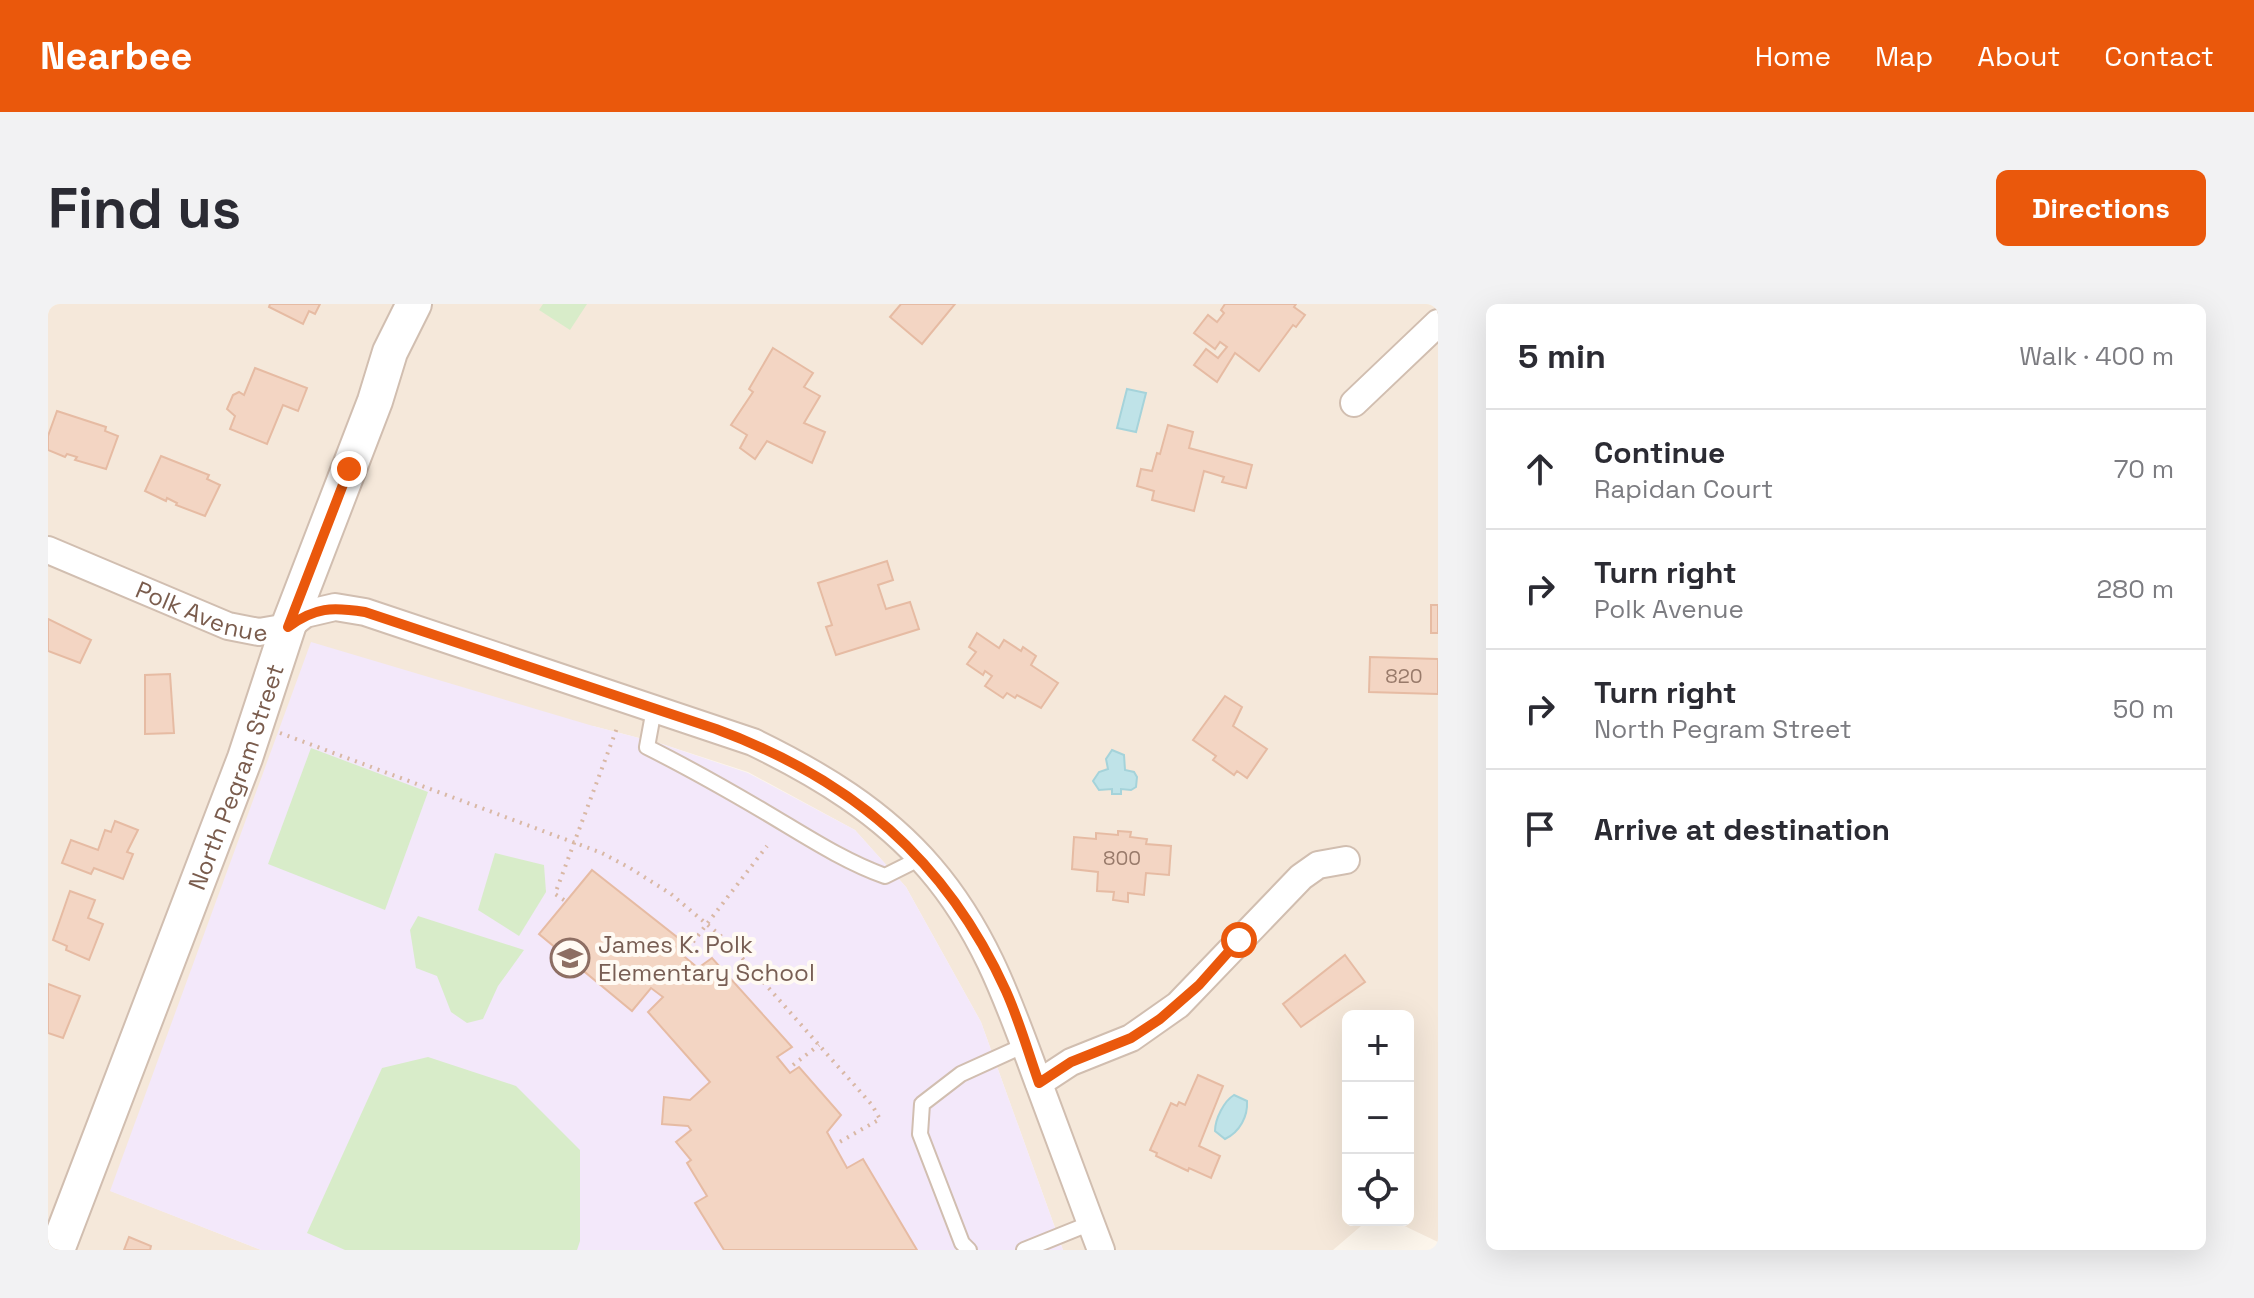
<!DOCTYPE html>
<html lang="en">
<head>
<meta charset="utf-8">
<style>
	:root { --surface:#fff; --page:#f2f2f3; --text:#2b2b33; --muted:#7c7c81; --line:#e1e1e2; --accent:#ea580c }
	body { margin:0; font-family:"Space Grotesk",sans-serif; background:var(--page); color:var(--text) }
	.controls { position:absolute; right:24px; bottom:24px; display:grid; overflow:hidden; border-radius:12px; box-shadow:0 8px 32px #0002 }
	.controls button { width:72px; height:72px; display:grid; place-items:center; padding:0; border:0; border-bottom:2px solid var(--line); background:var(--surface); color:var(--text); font:40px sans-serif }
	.stop { position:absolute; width:24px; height:24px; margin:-18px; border:6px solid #ea580c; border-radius:50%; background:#fff }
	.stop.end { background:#ea580c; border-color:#fff; box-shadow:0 2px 8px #0008 }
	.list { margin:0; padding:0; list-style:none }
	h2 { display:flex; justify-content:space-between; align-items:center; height:104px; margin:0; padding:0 32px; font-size:34px }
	h2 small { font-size:26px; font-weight:400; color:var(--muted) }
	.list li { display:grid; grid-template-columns:52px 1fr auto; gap:24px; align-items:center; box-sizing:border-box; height:120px; padding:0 32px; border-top:2px solid var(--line) }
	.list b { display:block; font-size:30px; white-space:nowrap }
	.list p { margin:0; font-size:26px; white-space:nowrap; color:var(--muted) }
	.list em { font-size:26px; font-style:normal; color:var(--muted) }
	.icon { flex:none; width:44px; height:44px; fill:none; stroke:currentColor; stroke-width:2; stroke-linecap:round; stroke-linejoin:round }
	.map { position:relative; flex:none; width:1390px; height:946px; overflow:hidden; border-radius:12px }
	header { display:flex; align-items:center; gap:48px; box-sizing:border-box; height:112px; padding:0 40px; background:var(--accent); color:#fff }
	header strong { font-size:38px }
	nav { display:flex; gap:44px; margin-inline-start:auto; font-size:28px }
	.intro { display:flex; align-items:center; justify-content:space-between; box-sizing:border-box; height:192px; padding:0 48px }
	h1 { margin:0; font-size:56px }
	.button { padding:20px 36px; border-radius:12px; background:var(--accent); color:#fff; font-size:28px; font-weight:700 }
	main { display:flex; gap:48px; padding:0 48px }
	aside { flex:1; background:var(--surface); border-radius:12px; box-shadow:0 8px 32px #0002 }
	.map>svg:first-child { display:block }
</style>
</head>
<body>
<header>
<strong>Nearbee</strong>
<nav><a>Home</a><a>Map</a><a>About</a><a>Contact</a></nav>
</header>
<div class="intro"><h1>Find us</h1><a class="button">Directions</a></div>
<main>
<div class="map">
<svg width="1390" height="946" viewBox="0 0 1390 946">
	<rect width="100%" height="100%" fill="#fdf6ec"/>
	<path fill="#f5e8da" d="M0,0H1390V938L1344,916H1360V712H1300V916H1320L1285,946H1015L933,718L858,583L807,526L700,468L614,440L545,422L63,887L213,946H0Z"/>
	<path fill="#f3e8fa" d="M263,338L545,422L614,440L700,469L807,526L858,583L933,718L1015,946H213L62,887Z"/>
	<g fill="#d8ecc9">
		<path d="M495,0H539L522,26L491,6Z"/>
		<path d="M263,444L380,488L337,606L220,560Z"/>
		<path d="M447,549L496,561L498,588L471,632L430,606Z"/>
		<path d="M370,612L476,646L450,682L435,715L419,719L403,708L389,672L368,664L362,626Z"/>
		<path d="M380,753L468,782L532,846V937L529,946H297L259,929L334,764Z"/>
	</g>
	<g fill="#bfe3e8" stroke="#a5d3da" stroke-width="2">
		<path d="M1079,85L1098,89L1088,128L1069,124Z"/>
		<path d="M1064,446L1076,451L1077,466L1086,468L1089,473L1088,483L1083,486L1073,485V490H1064V485L1051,486L1045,477L1051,468L1060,465L1058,455Z"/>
		<path d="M1186,791L1199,797C1200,812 1192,828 1177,835L1167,827C1167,815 1176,797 1186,791Z"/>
	</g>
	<g fill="#f3d5c3" stroke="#e6bba3" stroke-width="2">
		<path d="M222,0H272L267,10L261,7L255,20L221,3Z"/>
		<path d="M853,0H907L874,40L842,13Z"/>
		<path d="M1177,0H1248L1246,3L1257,11L1248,23L1245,21L1211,67L1187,49L1169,78L1146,61L1158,45L1170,54L1179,43L1172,38L1167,45L1146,29L1160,11L1169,18L1176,9L1173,6Z"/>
		<path d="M725,44L765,69L756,83L772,92L756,119L777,128L764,159L719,137L707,155L692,144L699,131L683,121L705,88L701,85Z"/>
		<path d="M207,64L259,84L250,107L235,101L219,140L182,125L187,112L179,105L185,91L191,88L196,91Z"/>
		<path d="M9,107L58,123L57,127L70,132L58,165L27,156L29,153L19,150L17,153L0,146V132Z"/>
		<path d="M1120,121L1145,128L1141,144L1204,161L1198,184L1174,178L1176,173L1156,167L1146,207L1104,196L1106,187L1089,182L1093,165L1104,167L1109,149L1112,150Z"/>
		<path d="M113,152L161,171L159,175L172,181L157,212L128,201L129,199L119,194L118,197L97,187Z"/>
		<path d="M839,257L845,276L830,281L838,305L862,298L871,325L788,351L778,323L784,321L770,279Z"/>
		<rect x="1383" y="301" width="7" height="28"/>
		<path d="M0,315L43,336L32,359L0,347Z"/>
		<path d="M929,329L951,344L956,336L973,347L975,343L988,352L983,361L1010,379L993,404L969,391L967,394L959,389L955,394L937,382L944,372L937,367L935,371L919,360L928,348L921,343Z"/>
		<path d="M1322,353L1390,355V390L1321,388Z"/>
		<path d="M122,370L126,429L97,430V371Z"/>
		<path d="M1177,392L1194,403L1185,422L1219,445L1199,474L1189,467L1186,471L1165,456L1168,452L1145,436Z"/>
		<path d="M67,517L90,526L79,548L85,550L75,575L46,564L43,570L14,559L23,536L50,546L57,526L63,528Z"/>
		<path d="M1070,527L1083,528L1082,533L1099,535L1098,540L1123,542L1121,571L1098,569L1096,591L1080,589V598L1065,596L1066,588L1049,587L1050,568L1024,565L1026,533L1048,535V529L1070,531Z"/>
		<path d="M544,566L639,641L632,649L650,664L664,654L744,743L729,753L742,769L751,763L793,811L779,828L799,864L815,855L869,946H676L647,899L659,892L639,859L643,856L628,838L643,826L640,822L614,820L616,793L642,796L662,778L600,708L615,693L603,684L584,707L491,630Z"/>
		<path d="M22,587L47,596L40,614L55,620L41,656L18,646L19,642L5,636Z"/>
		<path d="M1297,651L1317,678L1253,723L1235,700Z"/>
		<path d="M0,680L32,692L15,734L0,729Z"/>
		<path d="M1150,771L1175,782L1151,842L1172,852L1163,874L1141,864L1140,867L1108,852L1109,849L1102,846L1123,799L1129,802L1131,798L1137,801Z"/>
		<path d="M81,933L103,942L102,946H76Z"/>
	</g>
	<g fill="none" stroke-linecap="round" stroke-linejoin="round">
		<defs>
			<g id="service">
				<path d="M606,405L599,443C639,463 678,485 717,508C756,531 795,557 837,572L873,554"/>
				<path d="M921,946L914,939L872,830L874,800L913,770L977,741"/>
				<path d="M976,946L1043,919"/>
			</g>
			<g id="minor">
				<path d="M1306,99L1390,19"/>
				<path id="s1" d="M0,246L180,322L211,328L240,323L257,310L287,303L317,308L705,438C771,470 834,508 882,564C938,629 962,702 991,780C1012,836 1032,891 1053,946"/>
				<path d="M991,779L1023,758L1083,734L1130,701L1253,573L1270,561L1298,556"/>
			</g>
			<g id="tertiary">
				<path id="s2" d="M9,946L197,454L240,323L327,97L342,48L366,0"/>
			</g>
		</defs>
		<use href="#service" stroke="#d1beb0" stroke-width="18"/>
		<use href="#minor" stroke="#d1beb0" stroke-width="30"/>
		<use href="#tertiary" stroke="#d1beb0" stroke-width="38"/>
		<g stroke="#d9b8a5" stroke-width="4" stroke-dasharray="2 6" stroke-linecap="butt">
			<path d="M232,429L554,549L582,564L623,590L680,638L824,801L832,815L788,840"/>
			<path d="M516,596L507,590L569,424"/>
			<path d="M645,638L719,542"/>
			<path d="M745,761L771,741"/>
		</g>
		<use href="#service" stroke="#fff" stroke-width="14"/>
		<use href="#minor" stroke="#fff" stroke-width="26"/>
		<use href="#tertiary" stroke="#fff" stroke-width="34"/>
	</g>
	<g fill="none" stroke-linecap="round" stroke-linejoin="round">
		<path stroke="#ea580c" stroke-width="10" d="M301,165L240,323C267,303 284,303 317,308L668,425C803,475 898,555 958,687C971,716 980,748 991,779L1023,758L1083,734L1112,715L1151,681L1191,636"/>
	</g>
	<defs>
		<symbol id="school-ring" viewBox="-11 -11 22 22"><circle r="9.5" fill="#fffaf3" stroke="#8d6e63" stroke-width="1.5"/><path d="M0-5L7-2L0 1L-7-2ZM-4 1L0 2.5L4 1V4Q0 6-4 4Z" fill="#8d6e63"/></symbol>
	</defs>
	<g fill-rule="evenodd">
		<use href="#school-ring" x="500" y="632" width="44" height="44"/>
	</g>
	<g text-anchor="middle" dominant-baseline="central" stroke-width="8" stroke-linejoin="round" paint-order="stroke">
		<g font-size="20" fill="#987a6a">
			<text x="1356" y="372">820</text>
			<text x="1074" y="554">800</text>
		</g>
		<g font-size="24" fill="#7a5c4d" stroke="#fffaf3">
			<text stroke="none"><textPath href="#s1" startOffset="166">Polk Avenue</textPath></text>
			<text stroke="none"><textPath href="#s2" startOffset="506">North Pegram Street</textPath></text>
		</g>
		<g font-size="24" fill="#785e54" stroke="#fffaf3" text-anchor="start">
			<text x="550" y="640">James K. Polk<tspan x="550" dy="28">Elementary School</tspan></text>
		</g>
	</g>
</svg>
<div class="controls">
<button>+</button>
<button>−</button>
<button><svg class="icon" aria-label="locate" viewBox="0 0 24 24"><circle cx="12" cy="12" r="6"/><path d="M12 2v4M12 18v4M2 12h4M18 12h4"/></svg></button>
</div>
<div class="stop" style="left:1191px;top:636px"></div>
<div class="stop end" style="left:301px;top:165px"></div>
</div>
<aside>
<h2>5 min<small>Walk · 400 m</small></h2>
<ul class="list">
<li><svg class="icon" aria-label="ahead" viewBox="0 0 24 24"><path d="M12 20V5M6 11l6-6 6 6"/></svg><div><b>Continue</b><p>Rapidan Court</p></div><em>70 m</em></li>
<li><svg class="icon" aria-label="right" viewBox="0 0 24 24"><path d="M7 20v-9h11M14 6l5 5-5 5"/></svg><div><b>Turn right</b><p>Polk Avenue</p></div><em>280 m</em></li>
<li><svg class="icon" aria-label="right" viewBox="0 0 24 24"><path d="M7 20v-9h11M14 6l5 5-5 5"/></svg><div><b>Turn right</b><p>North Pegram Street</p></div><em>50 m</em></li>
<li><svg class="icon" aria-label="arrive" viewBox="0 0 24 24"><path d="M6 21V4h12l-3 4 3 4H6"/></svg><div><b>Arrive at destination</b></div></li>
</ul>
</aside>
</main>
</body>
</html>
